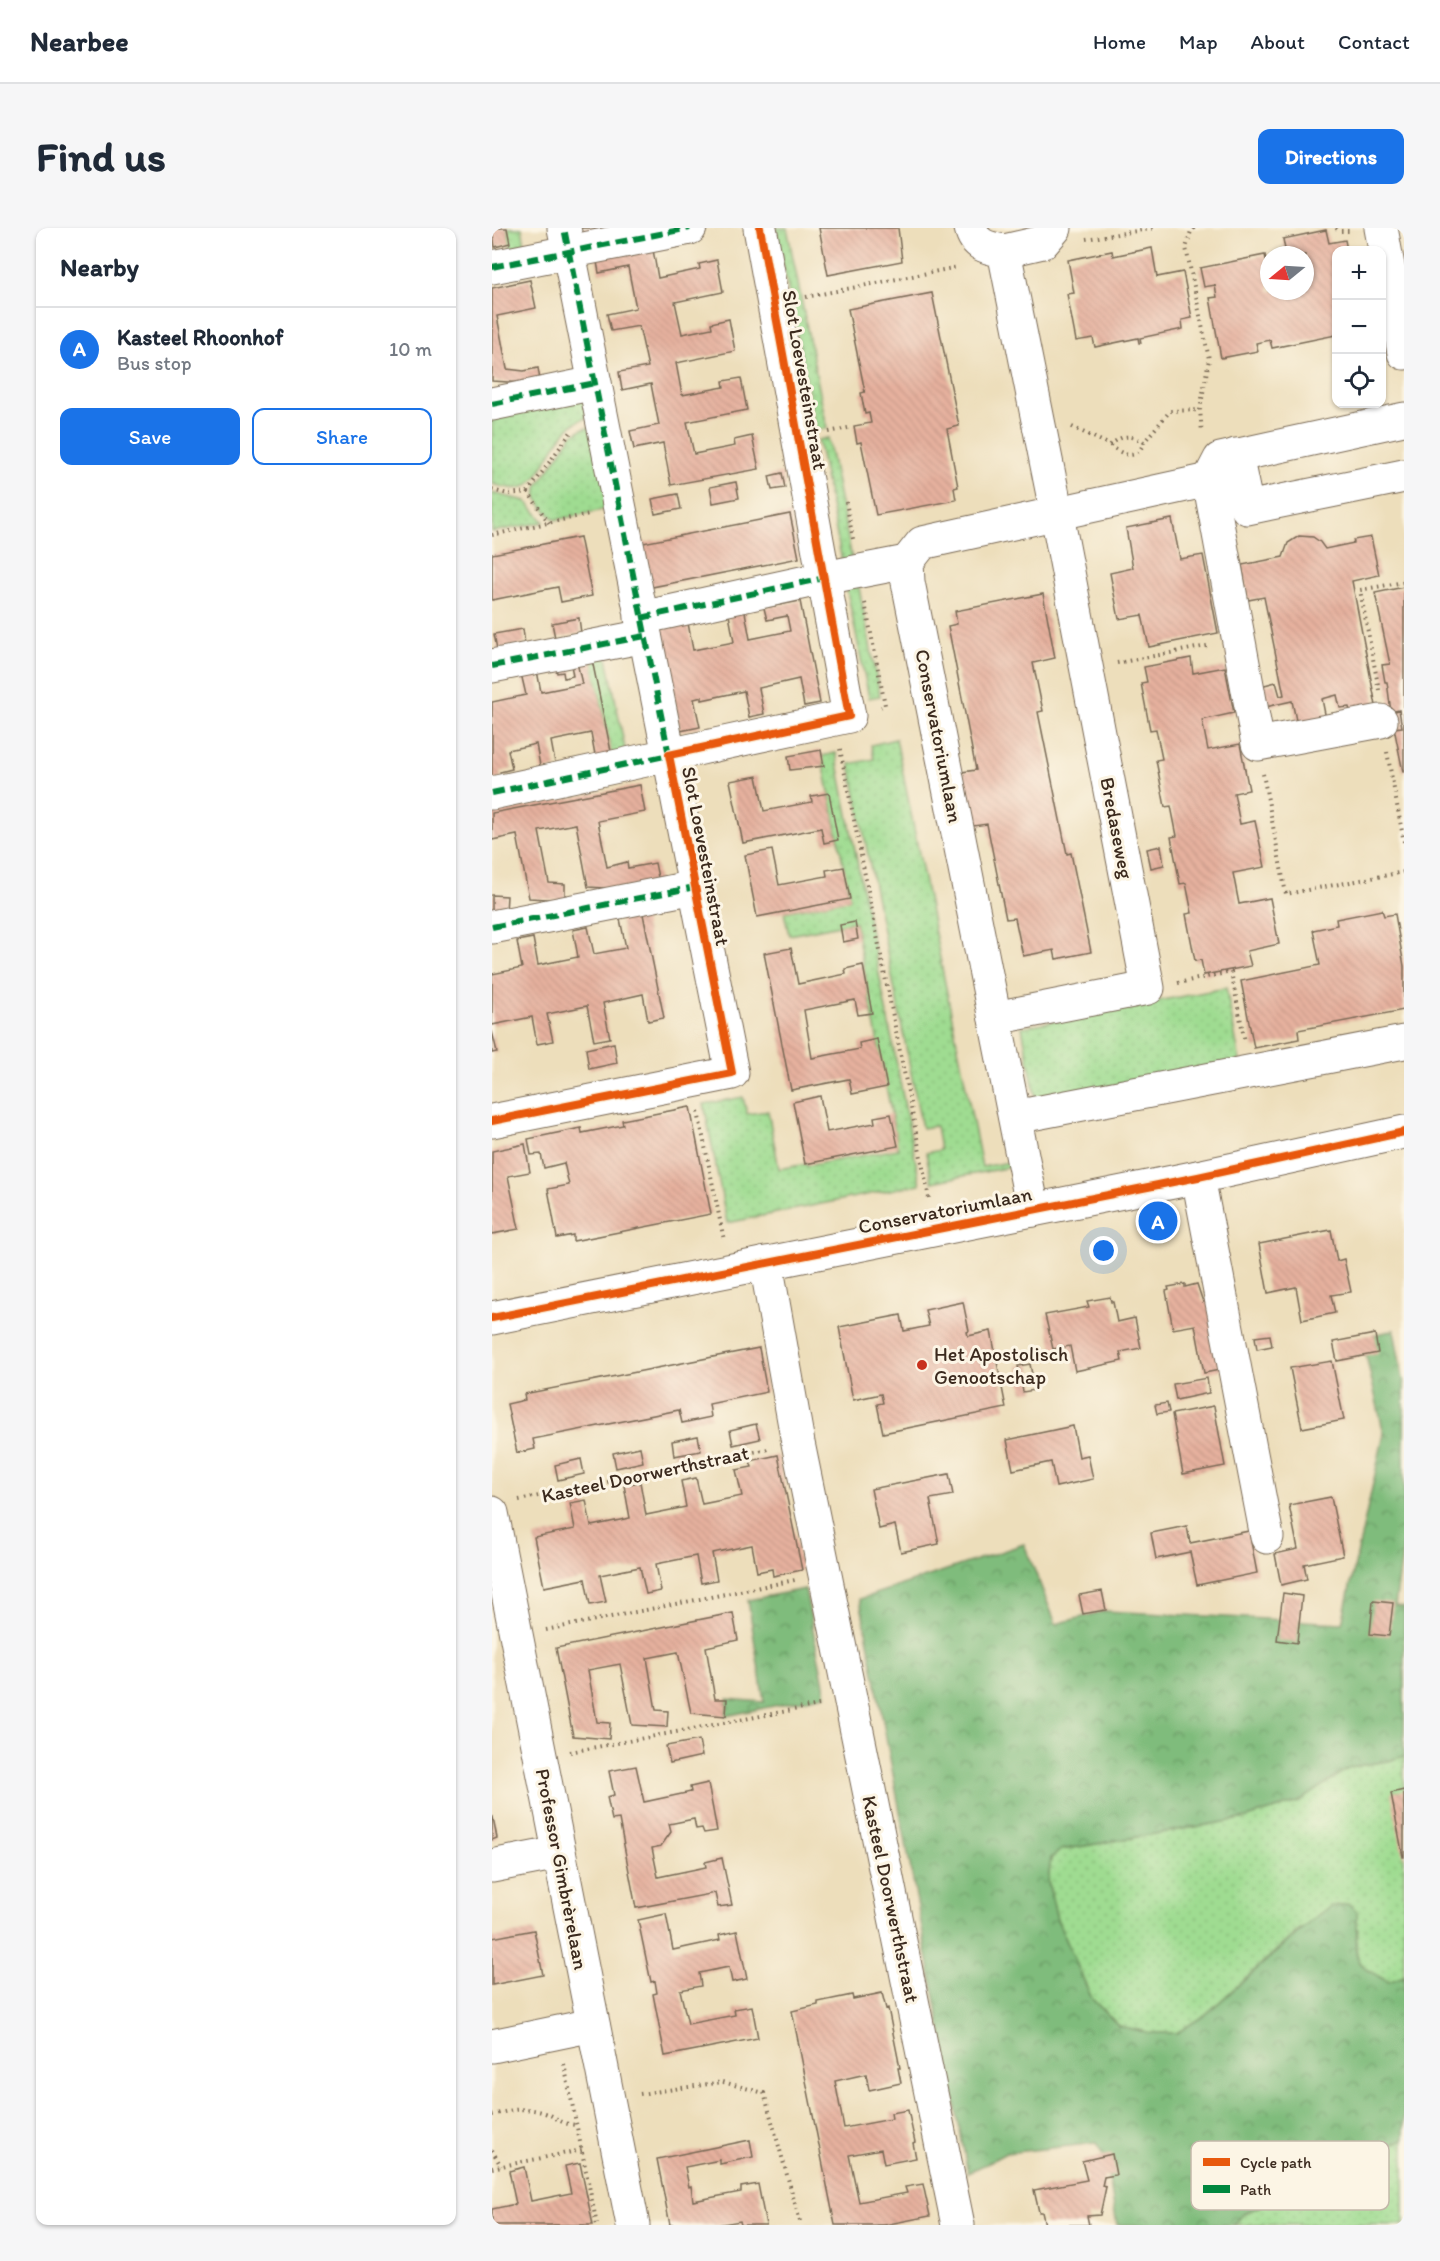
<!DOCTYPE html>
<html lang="en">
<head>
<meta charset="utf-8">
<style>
	:root { --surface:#fff; --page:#f6f6f7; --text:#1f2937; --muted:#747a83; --line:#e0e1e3; --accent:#1a73e8 }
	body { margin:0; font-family:Itim,sans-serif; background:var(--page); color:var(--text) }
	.controls { position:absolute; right:18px; top:18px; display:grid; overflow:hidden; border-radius:12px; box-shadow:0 2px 4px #0004 }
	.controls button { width:54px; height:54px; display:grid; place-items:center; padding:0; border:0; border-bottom:2px solid var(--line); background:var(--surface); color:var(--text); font:30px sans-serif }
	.compass { position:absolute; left:768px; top:18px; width:54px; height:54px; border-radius:50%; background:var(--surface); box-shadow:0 2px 4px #0004; rotate:252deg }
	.you { position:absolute; left:612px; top:1023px; width:21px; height:21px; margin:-15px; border:4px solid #fff; border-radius:50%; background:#1a73e8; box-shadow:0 0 0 9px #1a73e833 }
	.badge { display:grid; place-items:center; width:39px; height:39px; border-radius:50%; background:var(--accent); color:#fff; font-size:20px; font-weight:700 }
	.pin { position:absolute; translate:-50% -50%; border:3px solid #fff; box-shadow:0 2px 6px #0006 }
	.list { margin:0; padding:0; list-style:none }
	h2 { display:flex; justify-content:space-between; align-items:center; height:78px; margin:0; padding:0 24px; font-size:26px }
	h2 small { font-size:20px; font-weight:400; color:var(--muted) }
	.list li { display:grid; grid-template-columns:39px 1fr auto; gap:18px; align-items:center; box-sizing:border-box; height:84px; padding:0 24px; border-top:2px solid var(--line) }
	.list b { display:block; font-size:22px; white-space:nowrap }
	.list p { margin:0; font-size:20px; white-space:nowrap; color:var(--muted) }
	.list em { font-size:20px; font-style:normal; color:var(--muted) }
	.actions { display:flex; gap:12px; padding:18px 24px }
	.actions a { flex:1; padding:14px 0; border:2px solid var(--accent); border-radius:12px; text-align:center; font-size:21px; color:var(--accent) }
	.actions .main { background:var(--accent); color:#fff }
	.icon { flex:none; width:33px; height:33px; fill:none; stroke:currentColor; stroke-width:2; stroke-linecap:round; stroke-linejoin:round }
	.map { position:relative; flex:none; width:912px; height:1997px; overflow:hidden; border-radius:12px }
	header { display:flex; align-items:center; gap:36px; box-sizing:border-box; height:84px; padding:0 30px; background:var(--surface); border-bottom:2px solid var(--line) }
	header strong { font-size:28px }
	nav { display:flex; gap:33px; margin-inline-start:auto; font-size:21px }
	.intro { display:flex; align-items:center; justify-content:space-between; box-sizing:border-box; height:144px; padding:0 36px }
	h1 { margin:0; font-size:42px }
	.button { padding:15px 27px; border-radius:12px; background:var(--accent); color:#fff; font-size:21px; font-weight:700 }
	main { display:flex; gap:36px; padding:0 36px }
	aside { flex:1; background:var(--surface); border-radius:12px; box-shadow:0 2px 4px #0004 }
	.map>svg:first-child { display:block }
</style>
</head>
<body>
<header>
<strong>Nearbee</strong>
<nav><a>Home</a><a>Map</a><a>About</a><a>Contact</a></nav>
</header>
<div class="intro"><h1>Find us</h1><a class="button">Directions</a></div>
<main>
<aside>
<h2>Nearby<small></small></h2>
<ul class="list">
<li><span class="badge">A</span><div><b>Kasteel Rhoonhof</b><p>Bus stop</p></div><em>10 m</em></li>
</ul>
<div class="actions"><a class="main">Save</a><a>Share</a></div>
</aside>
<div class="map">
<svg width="912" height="1997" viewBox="0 0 912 1997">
	<defs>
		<pattern id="grass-dots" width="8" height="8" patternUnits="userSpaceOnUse" patternTransform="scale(1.5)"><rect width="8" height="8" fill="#9fdc91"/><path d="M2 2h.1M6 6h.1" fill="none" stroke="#8abd7d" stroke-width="1.8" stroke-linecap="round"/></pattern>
		<pattern id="forest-crowns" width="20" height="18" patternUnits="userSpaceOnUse" patternTransform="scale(1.5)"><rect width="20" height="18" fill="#7fbc7b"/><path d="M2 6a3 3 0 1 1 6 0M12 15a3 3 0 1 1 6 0" fill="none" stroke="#699964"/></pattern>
		<pattern id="building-back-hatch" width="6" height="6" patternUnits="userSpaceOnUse" patternTransform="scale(1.5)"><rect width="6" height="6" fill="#e6b19e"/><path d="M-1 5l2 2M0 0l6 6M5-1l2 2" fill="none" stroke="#c69888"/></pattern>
	</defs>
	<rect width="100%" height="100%" fill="#fcf5e5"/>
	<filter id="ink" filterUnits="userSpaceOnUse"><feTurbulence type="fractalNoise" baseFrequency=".0167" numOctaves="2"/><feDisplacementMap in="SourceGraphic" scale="12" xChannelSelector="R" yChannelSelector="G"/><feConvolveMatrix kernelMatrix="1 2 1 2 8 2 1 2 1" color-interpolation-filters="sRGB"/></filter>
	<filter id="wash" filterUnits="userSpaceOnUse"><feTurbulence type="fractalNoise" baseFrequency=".008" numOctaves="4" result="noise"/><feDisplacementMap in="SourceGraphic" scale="24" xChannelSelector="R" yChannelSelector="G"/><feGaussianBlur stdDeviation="1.35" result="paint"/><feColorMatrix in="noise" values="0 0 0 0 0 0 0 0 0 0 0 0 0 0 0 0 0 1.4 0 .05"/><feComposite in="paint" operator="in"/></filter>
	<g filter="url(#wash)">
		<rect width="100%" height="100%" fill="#eddebb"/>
		<g fill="url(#grass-dots)" stroke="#6d8358" stroke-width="1.5">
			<path d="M15,0H30L33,17L19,20Z"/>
			<path d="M284,0H295L335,200L324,202Z"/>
			<path d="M98,165L94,190C60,199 54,255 28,260C19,262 9,258 0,256V185Z"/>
			<path d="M104,198L120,280L63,292C53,282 40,271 46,257L80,207L90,201Z"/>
			<path d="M336,210L361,336L351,338L326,212Z"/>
			<path d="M0,265L34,273L52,294L0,304Z"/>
			<path d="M366,355L388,468L377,470L354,357Z"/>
			<path d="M114,424L134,526L120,528L99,427Z"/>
			<path d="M404,511L490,939L524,933L518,939L440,954L434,925L448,922L444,898L430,900L358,536L382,531L379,517Z"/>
			<path d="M344,525L428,956L235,995L212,876L251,869L255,886L276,883L287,941L314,936L315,938L406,921L363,694L297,707L292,684L358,671L330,528Z"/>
			<path d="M734,760L748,833L544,872L530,799Z"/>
			<path d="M912,1528V1748L897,1754C870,1741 859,1734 866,1701H808L713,1787L685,1805H659L627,1798L600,1771L565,1691L556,1654L559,1630L569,1622L755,1590L806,1574L858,1539L896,1533Z"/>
			<path d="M912,1911V1997H742L751,1986Z"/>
		</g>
		<g fill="url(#forest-crowns)" stroke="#5d734c" stroke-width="1.5">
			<path d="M902,1102L912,1157V1312L903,1378L912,1379V1528L896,1533L858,1539L806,1574L755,1590L569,1622L559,1630L556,1654L565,1691L600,1771L627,1798L659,1805H685L713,1787L827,1686L840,1678L857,1676L865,1684C867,1727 851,1731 897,1754L912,1748V1911L780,1971L751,1986L742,1997H625L614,1933L604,1915L514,1925L476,1945L368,1371L532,1316L564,1396L613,1383L850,1395L892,1206L870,1110Z"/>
			<path d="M313,1361L334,1467L234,1488L235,1471L272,1474L256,1372Z"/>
		</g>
		<g id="blocks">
			<g fill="url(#building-back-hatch)">
				<path d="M0,0H15L18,15L3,19Z"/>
				<path d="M89,0H115L90,6Z"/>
				<path d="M327,0H406L410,33L336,47Z"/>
				<path d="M834,2L837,15L853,12L855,22H844V107L780,120L778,112L764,115L766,123L729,130L718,70L725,69L723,57L712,59L708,40L773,27L777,44V63H813V27H794L791,11Z"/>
				<path d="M160,16L166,50L208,41L207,36L225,32L231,64L183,74L190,106L220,100L219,95L237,91L243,123L184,135L190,167L232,159L231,153L249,150L255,182L195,194L202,226L243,218L242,212L260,208L267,241L179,257L171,215L142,221L138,203L167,197L159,156L130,162L127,144L156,139L147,98L119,103L115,86L144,80L136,39L107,45L104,28Z"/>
				<path d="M660,20L665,49L691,44L700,90L690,92L691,101L648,110L649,115H647L646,110L603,119L601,110L584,113L575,66L582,65L576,32L620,23L621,28Z"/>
				<path d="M38,52L44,80L5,88L15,141L32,143L46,140L48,152L31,155L0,153V60Z"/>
				<path d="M440,65L467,198L455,201L466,259L462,260L464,272L384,287L369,214L365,215L362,198L379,195L377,185L373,186L369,165L373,164L356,81Z"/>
				<path d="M290,245L293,260L280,262L277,248Z"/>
				<path d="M244,254L247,270L221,275L218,259Z"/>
				<path d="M186,266L189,281L163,286L160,271Z"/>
				<path d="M298,286L307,330L160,359L151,315Z"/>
				<path d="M680,291L688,331L711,327L726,405L657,419L650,387L627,391L618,345L641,340L634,300Z"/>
				<path d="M807,308L821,309L828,314L833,321L862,315L861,312L879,309L887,347L860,353L886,488L861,493L857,479L848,480L845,467L830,471L835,496L806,502L800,473L769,480L765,459L784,454L788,468L792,467L772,369L756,372L750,337L791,329L796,315Z"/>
				<path d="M88,309L100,368L69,374L66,359L0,372V326Z"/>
				<path d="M912,359V544H911L902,500L910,499L907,482L899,484L895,454H893L890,437L898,436L883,365Z"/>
				<path d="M551,366L563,430L541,435L551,483L546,484L575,626L579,625L599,724L564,731L562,722L531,728L523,690L514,691L495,596L481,598L470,544L484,542L456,398L465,396L463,383Z"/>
				<path d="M308,373L328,475L312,478L307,451L267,460L272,486L257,489L252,463L210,472V469L202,471L208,499L188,503L168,401L196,395L201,422L242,414L237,387L253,384L258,411L298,403L295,388L275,392L272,380Z"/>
				<path d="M87,390L89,405L63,410L60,395Z"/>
				<path d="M31,401L33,416L5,421L2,406Z"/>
				<path d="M99,427L120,528L104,532L99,505L59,513L64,540L49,543L44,516L16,522L20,541L8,544L9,550L0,552V474L34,467L28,441L44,437L49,464L90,456L84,430Z"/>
				<path d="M699,430L701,445L733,439L742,485L710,492L716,522L748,516L757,562L742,565L748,596L763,593L773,639L741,645L747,676L778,670L787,716L755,723L759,738L712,747L709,732L703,733L694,686L700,685L694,655L688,656L679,609L685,608L679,578L673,579L664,532L670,531L664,501L658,502L649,455L655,454L652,439Z"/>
				<path d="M78,431L81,448L72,450L71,444L65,445L63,434Z"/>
				<path d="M329,522L332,538L298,542L296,528Z"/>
				<path d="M265,548L272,583L320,574L319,568L337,565L346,612L332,615L329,600L251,615L238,553Z"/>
				<path d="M148,557L153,584L106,593L115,639L135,634L136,640L163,635L167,654L131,661L96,659L84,596L47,603L57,655L73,656V672L37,670L25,607L0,612V585Z"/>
				<path d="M669,618L672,637L659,640L655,621Z"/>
				<path d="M280,622L287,657L335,648L334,642L352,639L358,671L265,689L253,627Z"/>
				<path d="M0,667L15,668L14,684L0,683Z"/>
				<path d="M150,681L172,790L156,793L151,766L111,775L118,810L102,813L95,778L55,786L61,813L45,816L40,789L0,797V746L30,740L25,713L41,710L46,737L86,729L81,702L96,699L102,726L134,720L127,686Z"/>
				<path d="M890,682L892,688L903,686L912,738V782L806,802L807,811L762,820L749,753L828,737L821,702L845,697L844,691Z"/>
				<path d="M363,694L366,711L351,714L348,697Z"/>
				<path d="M299,720L306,756L354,746L353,741L371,737L380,785L366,787L363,772L312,782L320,830L368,821L367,815L385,811L395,859L360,866L357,851L299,862L272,725Z"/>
				<path d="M0,803L5,824L0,825Z"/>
				<path d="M122,815L125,835L97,841L94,821Z"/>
				<path d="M328,868L335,904L383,895L382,889L399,886L406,918L313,936L301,874Z"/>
				<path d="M198,879L219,986L81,1013V1007L65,1010L56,961L77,957L72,935L52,940L49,926L39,927L36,911L89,900L90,905L131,897L130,892Z"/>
				<path d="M33,916L38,944L16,948L27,1001L0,1006V923Z"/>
				<path d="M839,1002L845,1033L852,1031L859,1064L839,1067L843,1085L810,1092L804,1059L776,1065L767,1016Z"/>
				<path d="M693,1056V1059L705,1056L711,1074L719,1072L733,1141L712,1145L703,1097L681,1101L674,1063L677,1062L676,1059Z"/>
				<path d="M618,1069L619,1074H621L625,1094L643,1090L649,1120L628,1124L630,1133L583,1143L578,1118L561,1121L553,1087L597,1079L595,1073Z"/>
				<path d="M471,1074L477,1103L475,1104L476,1108L499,1103L514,1180L391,1205L385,1176L391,1175L389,1166L361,1172L347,1099L409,1087L412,1103L437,1098L433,1082Z"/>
				<path d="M883,1106L886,1125L845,1133L841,1114Z"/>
				<path d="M778,1107L780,1118L765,1121L763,1109Z"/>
				<path d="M267,1120L275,1164L217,1176L219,1189L190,1195L187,1182L41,1211L43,1221L25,1225L15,1176L33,1172L32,1166Z"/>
				<path d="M840,1133L852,1192L810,1200L798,1140Z"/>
				<path d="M538,1136L543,1162L531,1164L526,1138Z"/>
				<path d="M715,1150L717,1165L684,1172L681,1156Z"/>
				<path d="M675,1175L677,1184L665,1186L663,1177Z"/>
				<path d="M722,1178L733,1238L691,1246L680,1186Z"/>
				<path d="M264,1196L268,1211L241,1217L238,1202Z"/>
				<path d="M581,1198L587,1229L596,1227L601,1251L564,1259L559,1234L521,1242L515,1212Z"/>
				<path d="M206,1208L209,1223L182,1228L180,1213Z"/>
				<path d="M148,1219L151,1234L124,1240L121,1225Z"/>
				<path d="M286,1227L310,1342L281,1348L280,1341L265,1344L260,1317L220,1325L225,1352L209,1355L204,1328L164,1336L169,1363L154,1366L148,1339L108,1347L114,1374L98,1377L93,1351L52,1359L42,1309L83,1301L78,1275L94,1272L99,1298L138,1290L132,1257L148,1254L154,1287L194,1279L189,1253L204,1250L210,1276L250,1268L244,1242L260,1239L258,1233Z"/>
				<path d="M89,1231L92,1246L66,1252L63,1237Z"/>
				<path d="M457,1246L461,1267L438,1271L447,1316L409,1324L403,1297L387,1301L379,1261Z"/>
				<path d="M839,1269L851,1328L812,1336L815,1351L789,1357L783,1326L806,1321L797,1277Z"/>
				<path d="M695,1298L698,1315L757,1303L765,1345L705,1357L698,1324L664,1331L659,1305Z"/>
				<path d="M610,1363L614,1382L591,1386L587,1367Z"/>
				<path d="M791,1365L810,1368L805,1415L785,1412Z"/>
				<path d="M881,1373L901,1375L897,1408L878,1406Z"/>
				<path d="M241,1385L246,1412L214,1419L223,1471H235L234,1488L199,1485L186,1424L155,1430L164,1482L176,1483L175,1499L140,1497L128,1436L96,1442L105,1494L118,1495L117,1511L81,1508L64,1420Z"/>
				<path d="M207,1512L210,1528L178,1535L174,1518Z"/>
				<path d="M144,1538L152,1574L199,1564L198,1559L216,1555L225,1603L212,1605L210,1600L204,1601L202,1591L177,1596L179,1604L169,1618L160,1620L166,1649L214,1639L213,1634L230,1630L240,1677L226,1679L223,1665L144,1680L127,1591L120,1592L115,1569L122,1567L117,1543Z"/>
				<path d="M912,1562V1629H911L899,1565Z"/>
				<path d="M1,1589L5,1610L0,1612V1590Z"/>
				<path d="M174,1686L181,1722L228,1712L227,1707L245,1703L255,1751L240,1754L237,1739L207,1745L209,1758L188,1762L196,1796L243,1787L242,1781L260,1778L266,1810L173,1828L161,1766L165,1765L163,1753L159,1754L146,1692Z"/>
				<path d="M42,1702L51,1747L0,1757V1710Z"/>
				<path d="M390,1765L394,1781L396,1780L408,1840H406L409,1855L377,1862L374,1846L343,1853L352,1900L400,1891L399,1885L416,1882L423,1914L421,1915L424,1930L392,1936L389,1921L357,1927L367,1974L415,1965L413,1959L431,1956L438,1988L392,1997H343L300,1783L326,1777V1774L360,1767L361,1771Z"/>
				<path d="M258,1912L261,1929L228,1936V1932L193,1939L197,1959L199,1958L201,1973L249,1964V1959L266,1956L274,1997H249L248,1993L225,1997H178L165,1931Z"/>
				<path d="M620,1926L624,1947L612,1949L610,1958L614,1959L608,1987L595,1988L597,1997H553L550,1984H547L542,1962L595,1952L590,1933Z"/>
				<path d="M88,1935L101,1997H0V1981L24,1976L17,1943L32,1939L39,1973L79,1965L73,1938Z"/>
			</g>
		</g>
	</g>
	<g filter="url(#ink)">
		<use href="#blocks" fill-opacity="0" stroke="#796955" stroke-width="1.5"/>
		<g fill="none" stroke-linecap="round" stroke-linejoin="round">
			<defs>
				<g id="minor">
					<path d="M479,0C483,18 496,20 512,23L565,287L656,760L503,790"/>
					<path d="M889,0L912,125"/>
					<path d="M512,23L551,14L563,0"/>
					<path d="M0,39L198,0"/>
					<path d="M0,176L103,155"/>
					<path d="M744,227L755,280L912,248"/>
					<path d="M717,252L766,516L889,493"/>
					<path d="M149,390L332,350L415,334"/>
					<path d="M0,438L153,408"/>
					<path d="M0,565L177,527L72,0"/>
					<path d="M0,699L203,659"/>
					<path d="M523,889L912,814"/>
					<path d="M0,893L240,845L177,527L357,488L268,0"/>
					<path d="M706,949L775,1309"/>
					<path d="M541,982L416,354L415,334L430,315L717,252L728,231L912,191"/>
					<path d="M274,1035L306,1215L466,1997"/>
					<path d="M0,1090L706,949L912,904"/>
					<path d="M0,1285L141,1997"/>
					<path d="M0,1638L67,1625"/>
					<path d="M0,1818L101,1797"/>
				</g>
			</defs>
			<use href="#minor" stroke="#796955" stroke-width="35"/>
			<g stroke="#796955" stroke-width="4" stroke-dasharray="1.5 4.5" stroke-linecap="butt">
				<path d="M702,0L699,3L694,20L717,131L708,182L710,204"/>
				<path d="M844,0L848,3H858"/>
				<path d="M594,11L664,0"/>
				<path d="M314,69L466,39"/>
				<path d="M580,199L618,217C631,207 637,206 652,214L678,183L708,182"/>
				<path d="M337,204L356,200"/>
				<path d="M618,217C630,227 645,234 652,214"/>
				<path d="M0,262L16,266L36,264L79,204"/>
				<path d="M36,264L57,295"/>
				<path d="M354,274L361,311"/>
				<path d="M0,307L97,286"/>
				<path d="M373,375L393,477L389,479"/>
				<path d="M625,435L715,418"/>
				<path d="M887,462L868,362L912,354"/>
				<path d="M348,521L437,970"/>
				<path d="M895,524L912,614"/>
				<path d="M771,546L794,666L912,644"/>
				<path d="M686,755L739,744L753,814"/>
				<path d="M206,884L232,1012"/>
				<path d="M27,1272L276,1221"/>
				<path d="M54,1402L303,1352"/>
				<path d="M78,1524L327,1477"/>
				<path d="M72,1836L105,1997"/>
				<path d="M148,1866L231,1854L272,1865L309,1997"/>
				<path d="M0,1887C20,1882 33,1878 53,1885C67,1890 67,1896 85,1897"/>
				<path d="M0,1922L9,1938"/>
				<path d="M0,1940L90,1922"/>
			</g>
			<use href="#minor" stroke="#fff" stroke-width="33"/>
			<g stroke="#00873e" stroke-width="6" stroke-dasharray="12 6" stroke-linecap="butt">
				<path d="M0,39L198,0"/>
				<path d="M0,176L103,155"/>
				<path d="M149,390L332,350"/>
				<path d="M0,438L153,408"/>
				<path d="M0,565L177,527L72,0"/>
				<path d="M0,699L203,659"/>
			</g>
			<defs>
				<g id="cycleway">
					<path d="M0,893L240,845L177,527L357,488L268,0"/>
					<path d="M0,1090L706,949L912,904"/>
				</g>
			</defs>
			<use href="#cycleway" stroke="#fcf5e5" stroke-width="11"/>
			<use href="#cycleway" stroke="#e8590c" stroke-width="8"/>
		</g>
	</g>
	<circle fill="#c8321e" stroke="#fcf5e5" stroke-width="2" cx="430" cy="1137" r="6"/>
	<g text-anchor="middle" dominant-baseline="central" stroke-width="6" stroke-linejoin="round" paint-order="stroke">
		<g font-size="20" fill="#3b2a1e" stroke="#fcf5e5">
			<text transform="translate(313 152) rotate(80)">Slot Loevesteinstraat</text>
			<text transform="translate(447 508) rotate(79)">Conservatoriumlaan</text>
			<text transform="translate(625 600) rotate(79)">Bredaseweg</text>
			<text transform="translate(214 628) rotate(79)">Slot Loevesteinstraat</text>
			<text transform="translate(453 982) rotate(-11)">Conservatoriumlaan</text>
			<text transform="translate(153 1246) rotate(-12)">Kasteel Doorwerthstraat</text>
			<text transform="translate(70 1641) rotate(79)">Professor Gimbrèrelaan</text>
			<text transform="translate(399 1671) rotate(78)">Kasteel Doorwerthstraat</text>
		</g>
		<g font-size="20" fill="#3b2a1e" stroke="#fcf5e5" text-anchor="start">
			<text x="442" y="1126">Het Apostolisch<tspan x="442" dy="23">Genootschap</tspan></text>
		</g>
	</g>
	<rect x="699" y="1913" width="198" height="69" rx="9" fill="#fcf5e5" stroke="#c2b8a9" stroke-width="1.5"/>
	<rect x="711" y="1930" width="27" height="8" fill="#e8590c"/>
	<rect x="711" y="1957" width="27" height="8" fill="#00873e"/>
	<g font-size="16" fill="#3b2a1e">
		<text x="748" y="1940">Cycle path</text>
		<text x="748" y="1967">Path</text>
	</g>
</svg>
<div class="controls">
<button>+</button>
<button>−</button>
<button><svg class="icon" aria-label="locate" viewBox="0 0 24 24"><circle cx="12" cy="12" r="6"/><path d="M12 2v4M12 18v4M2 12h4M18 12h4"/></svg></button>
</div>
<svg class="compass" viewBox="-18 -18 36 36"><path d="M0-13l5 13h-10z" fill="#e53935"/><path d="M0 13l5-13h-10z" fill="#747a83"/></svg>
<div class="you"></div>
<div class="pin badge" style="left:666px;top:993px">A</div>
</div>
</main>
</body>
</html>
